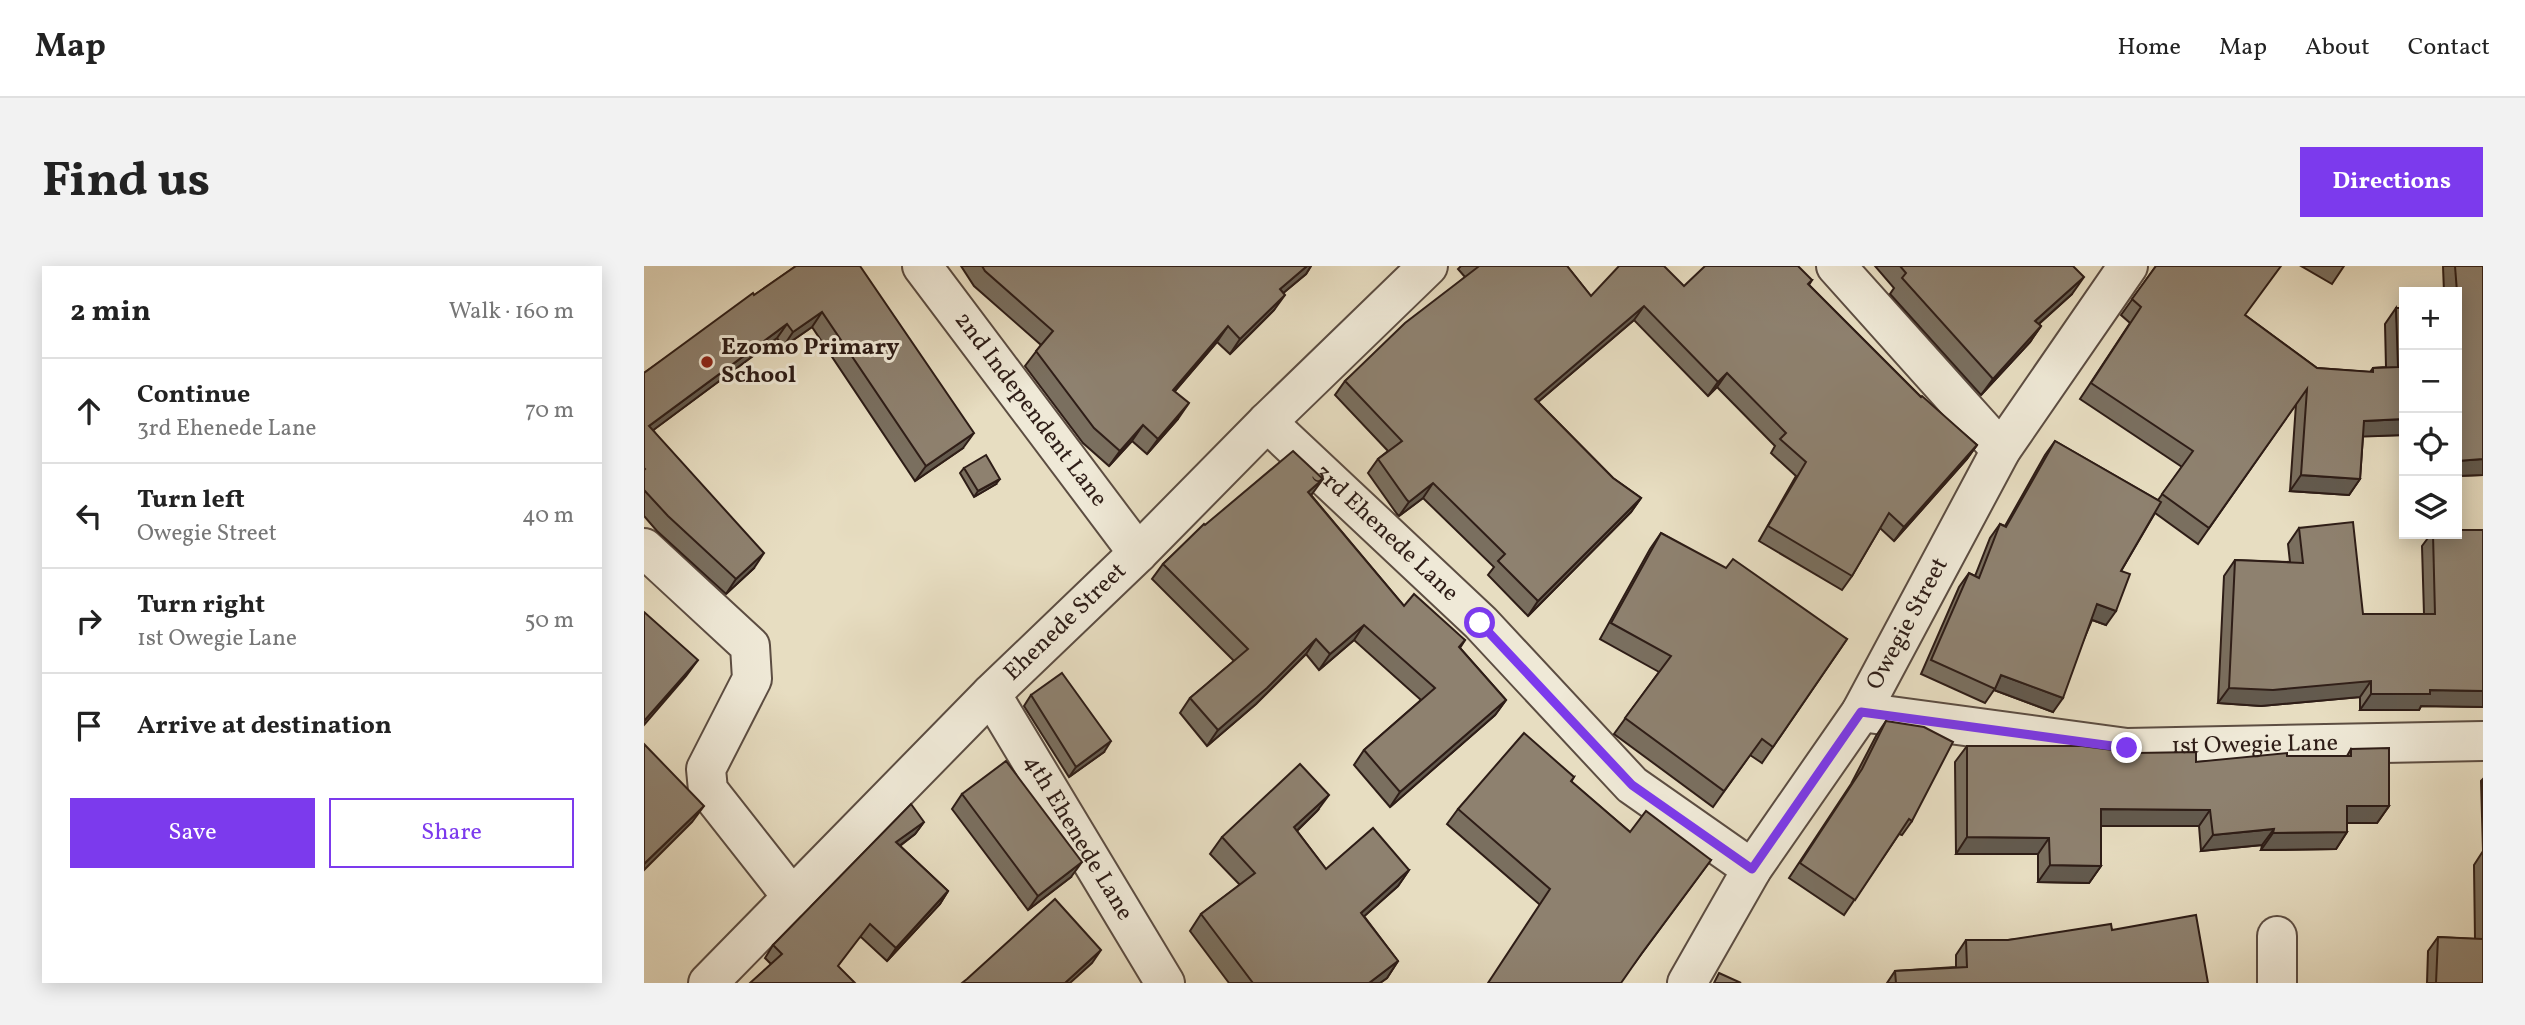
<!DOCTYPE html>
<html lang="en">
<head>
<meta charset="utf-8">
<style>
	:root { --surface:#fff; --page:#f2f2f2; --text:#222; --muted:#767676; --line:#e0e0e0; --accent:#7c3aed }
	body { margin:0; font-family:Vollkorn,serif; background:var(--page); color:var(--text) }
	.controls { position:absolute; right:21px; top:21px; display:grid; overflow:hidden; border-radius:0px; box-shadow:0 4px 18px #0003 }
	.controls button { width:63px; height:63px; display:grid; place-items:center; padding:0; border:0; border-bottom:2px solid var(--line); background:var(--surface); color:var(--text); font:35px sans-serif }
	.stop { position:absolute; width:21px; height:21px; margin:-16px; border:5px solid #7c3aed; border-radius:50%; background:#fff }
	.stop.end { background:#7c3aed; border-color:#fff; box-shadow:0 2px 7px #0008 }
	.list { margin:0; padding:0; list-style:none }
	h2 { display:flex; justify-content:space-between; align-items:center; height:91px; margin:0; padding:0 28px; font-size:30px }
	h2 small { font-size:23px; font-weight:400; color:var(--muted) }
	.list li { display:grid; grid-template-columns:46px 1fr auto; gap:21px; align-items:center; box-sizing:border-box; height:105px; padding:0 28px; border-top:2px solid var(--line) }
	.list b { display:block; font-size:26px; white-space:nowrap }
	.list p { margin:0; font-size:23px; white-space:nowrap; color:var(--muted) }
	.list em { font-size:23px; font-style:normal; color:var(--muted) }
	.actions { display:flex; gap:14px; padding:21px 28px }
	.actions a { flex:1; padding:16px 0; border:2px solid var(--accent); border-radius:0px; text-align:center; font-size:24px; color:var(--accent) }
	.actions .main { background:var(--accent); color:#fff }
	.icon { flex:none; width:38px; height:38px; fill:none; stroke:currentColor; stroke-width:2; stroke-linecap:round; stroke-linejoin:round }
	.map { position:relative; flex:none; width:1839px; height:717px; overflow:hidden; border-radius:0px }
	header { display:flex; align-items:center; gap:42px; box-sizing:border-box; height:98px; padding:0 35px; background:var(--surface); border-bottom:2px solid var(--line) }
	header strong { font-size:33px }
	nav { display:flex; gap:38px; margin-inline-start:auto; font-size:24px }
	.intro { display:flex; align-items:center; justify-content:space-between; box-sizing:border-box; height:168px; padding:0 42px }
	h1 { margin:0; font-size:49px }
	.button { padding:18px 32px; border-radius:0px; background:var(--accent); color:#fff; font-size:24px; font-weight:700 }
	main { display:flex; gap:42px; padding:0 42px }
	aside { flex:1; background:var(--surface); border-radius:0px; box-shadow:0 4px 18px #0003 }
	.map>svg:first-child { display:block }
</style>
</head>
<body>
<header>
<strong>Map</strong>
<nav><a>Home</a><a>Map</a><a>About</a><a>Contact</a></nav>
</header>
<div class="intro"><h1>Find us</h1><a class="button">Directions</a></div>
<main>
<aside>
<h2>2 min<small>Walk · 160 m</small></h2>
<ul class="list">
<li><svg class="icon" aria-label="ahead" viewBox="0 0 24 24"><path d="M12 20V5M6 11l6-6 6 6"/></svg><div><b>Continue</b><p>3rd Ehenede Lane</p></div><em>70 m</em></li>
<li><svg class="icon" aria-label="left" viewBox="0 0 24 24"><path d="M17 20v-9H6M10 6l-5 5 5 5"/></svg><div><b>Turn left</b><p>Owegie Street</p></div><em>40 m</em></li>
<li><svg class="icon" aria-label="right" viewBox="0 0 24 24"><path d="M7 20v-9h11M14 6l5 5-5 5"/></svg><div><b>Turn right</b><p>1st Owegie Lane</p></div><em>50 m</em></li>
<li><svg class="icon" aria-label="arrive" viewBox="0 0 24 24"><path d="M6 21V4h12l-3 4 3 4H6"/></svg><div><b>Arrive at destination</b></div></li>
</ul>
<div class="actions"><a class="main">Save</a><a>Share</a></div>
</aside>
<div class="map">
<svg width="1839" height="717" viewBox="0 0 1839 717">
	<rect width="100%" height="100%" fill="#e7ddc1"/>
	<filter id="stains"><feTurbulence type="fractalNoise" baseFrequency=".00286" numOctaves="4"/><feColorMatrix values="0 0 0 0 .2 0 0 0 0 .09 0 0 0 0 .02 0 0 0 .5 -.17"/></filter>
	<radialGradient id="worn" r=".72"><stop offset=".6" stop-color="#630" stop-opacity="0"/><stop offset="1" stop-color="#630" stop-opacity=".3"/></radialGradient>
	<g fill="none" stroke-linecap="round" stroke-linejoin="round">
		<defs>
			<g id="minor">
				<path id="s1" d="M278,0L494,287"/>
				<path d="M1192,0L1357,184"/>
				<path id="s2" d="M623,156L837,357L988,519L1108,603"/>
				<path d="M0,282L106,380L108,413L62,503L64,524L149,632"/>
				<path id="s3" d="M347,428L521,717"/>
				<path id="s4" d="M1217,446L1483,482L1839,475"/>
				<path id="s5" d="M64,717L347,428L494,287L623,156L784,0"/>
				<path id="s6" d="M1043,717L1108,603L1217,446L1357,184L1484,0"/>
				<path d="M1633,717V670"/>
			</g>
		</defs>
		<use href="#minor" stroke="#5c4d42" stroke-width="42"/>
		<use href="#minor" stroke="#efe9d7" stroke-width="38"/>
	</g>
	<g fill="#7a6f5f" stroke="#2e1d17" stroke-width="2">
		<path d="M152,0L319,182L271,215L168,61L139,81L133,72L9,164L110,302L82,328L13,265L0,250V107Z"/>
		<path d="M317,0H667L662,8L639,27L630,44L586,88L573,76L531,125L534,153L503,188L488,175L465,200L439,177L381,100L397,79L330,20Z"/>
		<path d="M817,0H923L947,30L1040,20L1168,14L1165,19L1277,131L1333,179L1323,193L1250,275L1236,262L1208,310L1198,324L1115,275L1152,210L1127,187L1131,180L1073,121L1064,130L990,54L894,136L969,212L997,232L987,246L884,350L844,309L850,301L779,232L755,250L753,248L724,207L734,193L744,185L691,129L701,115L821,11L814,3Z"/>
		<path d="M1231,0H1429L1428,28L1395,58L1397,60L1386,76L1337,129L1246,28L1250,22Z"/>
		<path d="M1512,0L1601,49L1673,102L1726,106L1729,102L1742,101L1741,58L1752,42L1760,169L1719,170L1716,213L1705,229L1646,225L1652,138L1554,278L1511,247L1477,305L1462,359L1448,354L1409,446L1350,424L1341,437L1277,408L1315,321L1325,307L1331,310L1346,272L1356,258L1361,260L1401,189L1411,175L1514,234L1538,201L1436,133L1486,57L1477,49Z"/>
		<path d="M1657,0H1700L1688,18Z"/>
		<path d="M1799,0H1839V209L1813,210V26H1800Z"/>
		<path d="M320,202L352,218L330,231L316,207Z"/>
		<path d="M667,229L760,340L821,374L816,382L862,434L851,449L746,541L710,499L720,484L777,434L710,374L675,404L662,388L612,438L563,480L536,447L546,432L590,395L508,313L519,298L561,259Z"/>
		<path d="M1655,262L1719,348H1780L1778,280L1787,268H1813L1839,264V441L1777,440L1775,444H1716V431L1617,440L1574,437L1580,310L1591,294L1646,296L1644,278Z"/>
		<path d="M1017,267L1203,373L1118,497L1106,489L1069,541L970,468L1015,406L956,373L1006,283Z"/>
		<path d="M387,429L460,486L425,511L380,440Z"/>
		<path d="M1242,455L1268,555L1258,569L1255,568L1200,649L1145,612L1207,518L1232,470Z"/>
		<path d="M1323,480L1552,496L1643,490H1703L1707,483L1745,540L1733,557H1703V566L1692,583L1617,584L1618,579L1557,585L1555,560H1457V600L1445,617L1394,616V588H1312L1311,496Z"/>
		<path d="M930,511L927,516L986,566L1067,594L990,698L895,638L803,558L814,543Z"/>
		<path d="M1839,513V585L1837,515Z"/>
		<path d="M318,528L427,611L384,644L308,543Z"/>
		<path d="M673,545L653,565L682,603L765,604L754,620L720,650L754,695L743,712L736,717H585L546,665L557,648L596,619L566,588L578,571Z"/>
		<path d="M280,556L271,568L256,580L304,625L296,638L243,695L217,671L127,698L121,692L129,679Z"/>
		<path d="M1839,585V717H1783L1784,685L1794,671L1831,673L1830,599Z"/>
		<path d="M1468,664L1564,717H1243L1251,705L1312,701V689L1322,674H1364Z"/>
	</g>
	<g fill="#635a4e" stroke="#2e1d17" stroke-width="2">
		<path d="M663,0H667L662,8L625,39L636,23Z"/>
		<path d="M1440,11L1428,28L1380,71L1391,55Z"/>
		<path d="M641,29L630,44L586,88L596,73Z"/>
		<path d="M1000,40L990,54L881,147L891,133Z"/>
		<path d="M178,46L168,61L139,81L149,66Z"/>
		<path d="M143,58L133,72L0,171L5,160Z"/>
		<path d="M584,60L573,76L518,140L529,124Z"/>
		<path d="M1397,60L1386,76L1337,129L1349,113Z"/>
		<path d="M1083,107L1073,121L1064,130L1074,116Z"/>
		<path d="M545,137L534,153L503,188L514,173Z"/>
		<path d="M1760,153V169L1709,171L1720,155Z"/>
		<path d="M499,159L488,175L465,200L476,185Z"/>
		<path d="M330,167L319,182L271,215L282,200Z"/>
		<path d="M1333,179L1323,193L1250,275L1260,261Z"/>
		<path d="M1839,193V209L1813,210V195Z"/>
		<path d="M1657,209L1716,213L1705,229L1646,225Z"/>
		<path d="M356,213L352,218L330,231L334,225Z"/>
		<path d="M679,213L668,228L653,241L664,226Z"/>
		<path d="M789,217L779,232L755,250L765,236Z"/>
		<path d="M997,232L987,246L884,350L894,335Z"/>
		<path d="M120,287L110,302L82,328L92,313Z"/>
		<path d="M1453,338L1472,345L1462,359L1443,352Z"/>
		<path d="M720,359L710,374L675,404L686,388Z"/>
		<path d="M672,373L662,388L612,438L563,480L574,464Z"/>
		<path d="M54,394L42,410L0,459V455Z"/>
		<path d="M1357,409L1419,432L1409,446L1350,424Z"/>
		<path d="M1727,415L1716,431L1617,440L1574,437L1585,422Z"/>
		<path d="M1786,424L1839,425V441L1777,440L1775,444H1716L1727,428Z"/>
		<path d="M862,434L851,449L746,541L756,526Z"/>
		<path d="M467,475L460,486L425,511L432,501Z"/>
		<path d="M685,529L673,545L639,578L650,561Z"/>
		<path d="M60,540L48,556L0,604V598Z"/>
		<path d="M1703,540H1745L1733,557H1691Z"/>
		<path d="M1457,543L1566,544L1555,560H1446Z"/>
		<path d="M280,556L271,568L243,589L252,576Z"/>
		<path d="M1630,563L1618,579L1557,585L1569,569Z"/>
		<path d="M1703,566L1692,583L1617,584L1629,567Z"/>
		<path d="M1323,571L1405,572L1394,588H1312Z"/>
		<path d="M438,596L427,611L384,644L394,630Z"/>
		<path d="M1406,599L1457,600L1445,617L1394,616Z"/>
		<path d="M765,604L754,620L706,663L717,647Z"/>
		<path d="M304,625L296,638L243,695L252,682Z"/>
		<path d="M457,684L448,697L426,717H421Z"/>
		<path d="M754,695L743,712L736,717H725Z"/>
	</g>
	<g fill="#8e816f" stroke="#2e1d17" stroke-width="2">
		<path d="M152,0H216L330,167L282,200L178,46L149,66L143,58L5,160L120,287L92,313L24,250L0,224V204L1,203L0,202V107L109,27L110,29Z"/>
		<path d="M338,0H663L636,23L641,29L596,73L584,60L529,124L545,137L514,173L499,159L476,185L450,162L392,85L409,65L341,5Z"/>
		<path d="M833,0H923L947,30L975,0H1020L1040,20L1061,0H1154L1168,14L1164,18L1277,131L1278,130L1333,179L1260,261L1245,247L1208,310L1124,260L1162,196L1136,173L1142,167L1083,107L1074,116L1000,40L891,133L969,212L997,232L894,335L854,295L861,288L789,217L765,236L763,234L734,193L758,175L701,115L761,57L834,1Z"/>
		<path d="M1256,0H1429L1440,11L1391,55L1397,60L1349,113L1258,12L1262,7Z"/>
		<path d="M1512,0H1637L1601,49L1673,102L1729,106V102L1754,101L1752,42H1760V153L1720,155L1716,213L1657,209L1663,123L1565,262L1518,228L1549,185L1447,117L1497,41L1488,33Z"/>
		<path d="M1811,0H1839V193L1813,195V26Z"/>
		<path d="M1411,175L1517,236L1477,305L1486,308L1472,345L1453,338L1419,432L1357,409L1351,423L1287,394L1325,307L1335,312L1356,258L1362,261Z"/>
		<path d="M649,185L679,213L664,226L760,340L770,328L821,374L815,381L862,434L756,526L720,484L791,422L720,359L686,388L672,373L623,422L574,464L546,432L604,383L519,298L560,258L561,259Z"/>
		<path d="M342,189L356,213L334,225L320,202Z"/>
		<path d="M1709,256L1719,348H1791L1789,268H1813V264H1839V425L1786,424V428H1727V415L1629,424L1585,422L1591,294L1659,297L1655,262Z"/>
		<path d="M1017,267L1082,302L1089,293L1203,373L1129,481L1118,473L1080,525L981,452L1027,390L967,357Z"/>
		<path d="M0,346L54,394L0,455Z"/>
		<path d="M418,407L467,475L432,501L387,429Z"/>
		<path d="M1242,455L1280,461L1309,476L1268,555L1265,553L1211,634L1156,597L1218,503Z"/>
		<path d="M880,467L930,511L927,515L986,566L1002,545L1067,594L998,687L977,717H844L906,623L814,543Z"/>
		<path d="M0,478L60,540L0,598Z"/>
		<path d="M1323,480H1438L1492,487L1552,486V496L1643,487V490H1707V483L1745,482V540H1703V566L1629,567L1630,563L1569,569L1566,544L1457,543V600L1406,599L1405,572L1323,571Z"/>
		<path d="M362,495L438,596L394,630L318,528Z"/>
		<path d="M656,498L685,529L650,561L682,603L729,562L765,604L717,647L754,695L725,717H609L557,648L611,607L578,571Z"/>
		<path d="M267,538L280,556L252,576L304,625L252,682L226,658L194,700L211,717H106L138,688L129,679Z"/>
		<path d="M411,633L457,684L421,717H318L323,713Z"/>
		<path d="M1552,649L1564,717H1252L1251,705L1323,701L1322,674H1364L1467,658L1468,664Z"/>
		<path d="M1794,671L1839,673V717H1792Z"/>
		<path d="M1075,707L1097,717H1070Z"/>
	</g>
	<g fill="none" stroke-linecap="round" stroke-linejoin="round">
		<path stroke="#7c3aed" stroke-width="9" d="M836,357L988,519L1108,603L1217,446L1483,482"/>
	</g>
	<circle fill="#8f2418" stroke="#efe9d7" stroke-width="2.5" cx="63" cy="96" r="7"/>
	<g text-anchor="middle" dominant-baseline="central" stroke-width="6" stroke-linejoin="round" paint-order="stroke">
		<g font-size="24" font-weight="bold" fill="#2e1d17" stroke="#efe9d7" text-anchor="start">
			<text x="77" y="82">Ezomo Primary<tspan x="77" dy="28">School</tspan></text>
		</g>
		<g font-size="24" fill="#2e1d17" stroke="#efe9d7">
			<text stroke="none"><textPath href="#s1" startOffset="180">2nd Independent Lane</textPath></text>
			<text stroke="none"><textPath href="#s2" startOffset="163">3rd Ehenede Lane</textPath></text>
			<text stroke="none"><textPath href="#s5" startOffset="508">Ehenede Street</textPath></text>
			<text stroke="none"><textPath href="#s6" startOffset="422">Owegie Street</textPath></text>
			<text stroke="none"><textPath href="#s4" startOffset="396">1st Owegie Lane</textPath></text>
			<text stroke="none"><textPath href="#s3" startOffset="168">4th Ehenede Lane</textPath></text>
		</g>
	</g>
	<rect width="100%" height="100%" filter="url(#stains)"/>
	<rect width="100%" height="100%" fill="url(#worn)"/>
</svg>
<div class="controls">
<button>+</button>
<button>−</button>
<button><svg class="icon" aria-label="locate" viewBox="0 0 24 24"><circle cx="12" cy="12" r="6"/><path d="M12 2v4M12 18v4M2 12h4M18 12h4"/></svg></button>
<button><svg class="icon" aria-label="layers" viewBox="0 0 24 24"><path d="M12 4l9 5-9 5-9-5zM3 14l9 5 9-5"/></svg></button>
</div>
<div class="stop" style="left:836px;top:357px"></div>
<div class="stop end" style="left:1483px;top:482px"></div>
</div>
</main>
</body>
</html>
